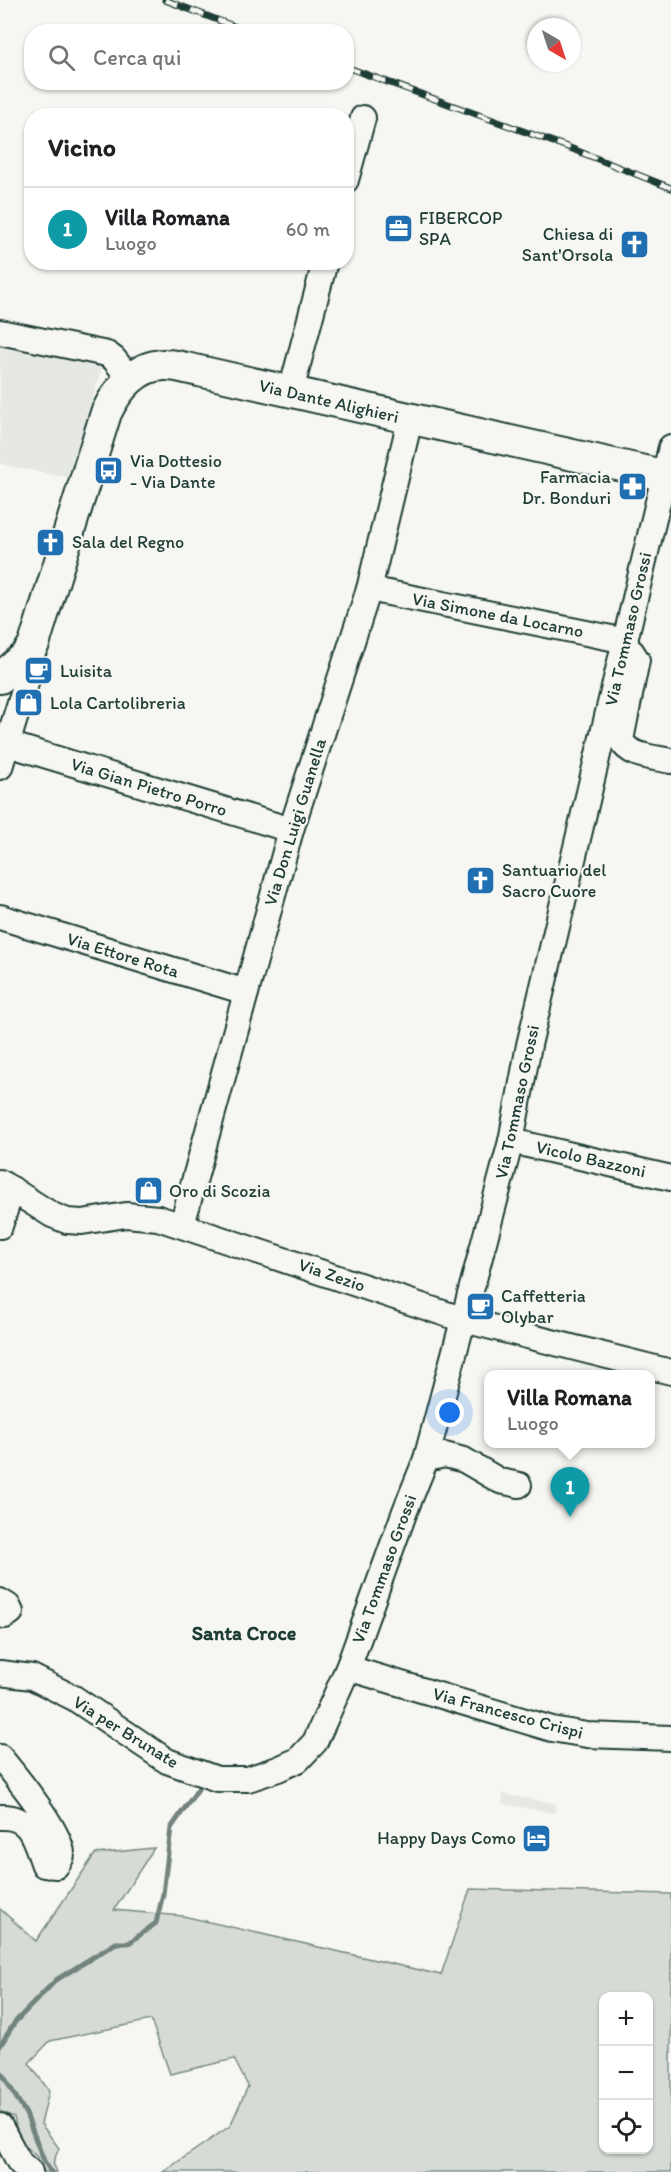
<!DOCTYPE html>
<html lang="it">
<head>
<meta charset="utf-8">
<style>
	:root { --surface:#fff; --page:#f6f6f6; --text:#202124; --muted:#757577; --line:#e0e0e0; --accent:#1f6fb2 }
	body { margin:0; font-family:Itim,sans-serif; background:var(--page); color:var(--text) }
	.controls { position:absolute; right:18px; bottom:18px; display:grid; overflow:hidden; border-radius:12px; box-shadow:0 2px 4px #0004 }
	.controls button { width:54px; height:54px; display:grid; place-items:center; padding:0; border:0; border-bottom:2px solid var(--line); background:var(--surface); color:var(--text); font:30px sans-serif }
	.compass { position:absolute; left:527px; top:18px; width:54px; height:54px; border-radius:50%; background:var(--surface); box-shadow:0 2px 4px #0004; rotate:141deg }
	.you { position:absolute; left:450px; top:1413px; width:21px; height:21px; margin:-15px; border:4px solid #fff; border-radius:50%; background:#1a73e8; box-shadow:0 0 0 9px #1a73e833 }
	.badge { display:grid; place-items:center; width:39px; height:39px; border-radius:50%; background:var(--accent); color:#fff; font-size:20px; font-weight:700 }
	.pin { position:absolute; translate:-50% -50px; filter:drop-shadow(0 2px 3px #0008) }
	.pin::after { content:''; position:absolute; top:32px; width:21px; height:18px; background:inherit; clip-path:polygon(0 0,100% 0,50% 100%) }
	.popup { position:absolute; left:484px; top:1370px; width:171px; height:78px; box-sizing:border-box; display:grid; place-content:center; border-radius:12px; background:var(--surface); filter:drop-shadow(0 2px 4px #0005); font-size:20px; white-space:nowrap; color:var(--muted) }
	.popup b { font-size:22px; color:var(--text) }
	.popup::after { content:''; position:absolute; left:50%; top:100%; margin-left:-12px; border:12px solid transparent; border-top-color:var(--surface) }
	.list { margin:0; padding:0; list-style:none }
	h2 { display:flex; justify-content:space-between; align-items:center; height:78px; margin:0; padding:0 24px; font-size:26px }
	h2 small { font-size:20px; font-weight:400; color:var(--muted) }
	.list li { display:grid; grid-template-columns:39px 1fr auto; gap:18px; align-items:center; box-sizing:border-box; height:84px; padding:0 24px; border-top:2px solid var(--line) }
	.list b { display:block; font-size:22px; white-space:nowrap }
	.list p { margin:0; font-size:20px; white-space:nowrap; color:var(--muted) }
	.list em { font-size:20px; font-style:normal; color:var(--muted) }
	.icon { flex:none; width:33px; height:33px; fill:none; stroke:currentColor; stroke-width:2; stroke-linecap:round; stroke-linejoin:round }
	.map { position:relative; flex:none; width:671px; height:2172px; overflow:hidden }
	.search { position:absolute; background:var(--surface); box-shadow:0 2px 4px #0004; left:24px; top:24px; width:330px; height:66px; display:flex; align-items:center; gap:15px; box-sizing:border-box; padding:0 21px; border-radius:24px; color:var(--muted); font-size:22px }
	.panel { position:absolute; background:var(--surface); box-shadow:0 2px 4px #0004; left:24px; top:108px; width:330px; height:162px; border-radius:24px }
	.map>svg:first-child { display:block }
</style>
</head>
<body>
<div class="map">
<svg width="671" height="2172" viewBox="0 0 671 2172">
	<rect width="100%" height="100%" fill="#f6f6f2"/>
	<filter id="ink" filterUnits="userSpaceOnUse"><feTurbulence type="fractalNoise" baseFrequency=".0167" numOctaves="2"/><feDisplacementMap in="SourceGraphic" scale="12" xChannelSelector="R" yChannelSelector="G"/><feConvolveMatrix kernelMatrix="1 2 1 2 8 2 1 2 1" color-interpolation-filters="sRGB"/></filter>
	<g filter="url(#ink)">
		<g fill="#e6e8e4">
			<path d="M0,345L102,367L69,478L0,464Z"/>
			<path d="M503,1794L557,1804L555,1813L502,1804Z"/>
		</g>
		<path fill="#d6dbd6" stroke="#7a8c85" stroke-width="1.5" fill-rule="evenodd" d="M154,1848L114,1910L183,1916L441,1975L470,1889L671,1894V2172H163L230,2126L248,2086L234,2059L170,2074L151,2020L50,2041L29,2063L49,2091L41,2124L59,2148L53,2163L57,2172H44L36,2156L19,2140L14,2117L0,2111V1909L36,1941L95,1854ZM604,1996H648V2150H604Z"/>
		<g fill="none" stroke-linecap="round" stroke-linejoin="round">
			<g stroke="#72847d" stroke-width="5">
				<path d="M0,2046L15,2022L56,1980L116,1943H129L156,1923L163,1894L171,1828L198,1789"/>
				<path d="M0,2070L26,2114L44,2161L51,2172"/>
			</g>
			<defs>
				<g id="minor">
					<path d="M346,180L363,118"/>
					<path d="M0,332L107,354L114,359L130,379"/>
					<path d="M291,391L325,262"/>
					<path d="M369,589L626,641"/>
					<path d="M632,652L637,660L621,740C629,757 654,757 671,761"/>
					<path d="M8,744L291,830"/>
					<path d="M0,767L30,670L34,644"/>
					<path d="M0,917L246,992"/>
					<path d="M511,1141L671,1178"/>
					<path d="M0,1182L52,1215L67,1221L82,1222L126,1215L158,1218L464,1320L671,1372"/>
					<path d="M182,1225L291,830L369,589L410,420"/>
					<path d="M0,1226L12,1189"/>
					<path d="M426,1459L445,1455L464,1460L500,1481L519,1485"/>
					<path d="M0,1601L8,1606L11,1612L5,1616L0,1614"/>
					<path d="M348,1668L552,1729L587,1735L671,1738"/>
					<path d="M0,1673L32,1677L74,1698L167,1761L217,1779H248L278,1769L298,1760L315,1742L348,1668L405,1511L426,1459L511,1141L529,1045L671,447"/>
					<path d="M0,1757C15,1775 62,1832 62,1854C62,1859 59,1862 56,1866L44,1865C35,1842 32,1815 0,1817"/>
					<path d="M0,2126L19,2162L30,2172"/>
				</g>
				<path id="major" d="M0,678L27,655L34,644L106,413C117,390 137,364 166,365C177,365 189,369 199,371L671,477"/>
			</defs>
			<use href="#minor" stroke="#1f3d34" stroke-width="28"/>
			<use href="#major" stroke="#1f3d34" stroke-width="34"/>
			<use href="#minor" stroke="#f6f6f2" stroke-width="24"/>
			<use href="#major" stroke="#f6f6f2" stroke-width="30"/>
			<defs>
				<g id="rail">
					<path d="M165,0L249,32"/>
					<path d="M346,67L570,148L671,188"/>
				</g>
			</defs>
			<use href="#rail" stroke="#1f3d34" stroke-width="7"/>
			<use href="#rail" stroke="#f6f6f2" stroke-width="4.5" stroke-dasharray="14" stroke-linecap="butt"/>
		</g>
	</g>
	<defs>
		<symbol id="office-square" viewBox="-11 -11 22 22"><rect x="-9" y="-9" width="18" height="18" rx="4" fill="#1f6fb2" stroke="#f6f6f2"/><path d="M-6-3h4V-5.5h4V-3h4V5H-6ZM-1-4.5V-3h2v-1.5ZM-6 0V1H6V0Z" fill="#fff"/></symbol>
		<symbol id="church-square" viewBox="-11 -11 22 22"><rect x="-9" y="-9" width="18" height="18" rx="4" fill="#1f6fb2" stroke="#f6f6f2"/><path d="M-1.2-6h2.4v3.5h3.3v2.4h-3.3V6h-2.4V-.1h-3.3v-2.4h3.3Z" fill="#fff"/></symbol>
		<symbol id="bus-square" viewBox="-11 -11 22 22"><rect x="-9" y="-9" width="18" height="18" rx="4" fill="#1f6fb2" stroke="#f6f6f2"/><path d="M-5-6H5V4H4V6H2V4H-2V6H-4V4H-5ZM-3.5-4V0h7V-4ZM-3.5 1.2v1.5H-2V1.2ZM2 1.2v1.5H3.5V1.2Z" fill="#fff"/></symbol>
		<symbol id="pharmacy-square" viewBox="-11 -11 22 22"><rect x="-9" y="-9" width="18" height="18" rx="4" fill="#1f6fb2" stroke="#f6f6f2"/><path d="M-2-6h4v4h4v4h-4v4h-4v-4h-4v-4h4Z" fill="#fff"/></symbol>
		<symbol id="cafe-square" viewBox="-11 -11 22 22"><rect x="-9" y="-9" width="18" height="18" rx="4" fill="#1f6fb2" stroke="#f6f6f2"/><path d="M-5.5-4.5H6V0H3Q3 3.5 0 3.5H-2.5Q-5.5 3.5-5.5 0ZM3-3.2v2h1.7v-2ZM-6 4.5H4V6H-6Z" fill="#fff"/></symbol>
		<symbol id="shop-square" viewBox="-11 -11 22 22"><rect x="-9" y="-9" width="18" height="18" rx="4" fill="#1f6fb2" stroke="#f6f6f2"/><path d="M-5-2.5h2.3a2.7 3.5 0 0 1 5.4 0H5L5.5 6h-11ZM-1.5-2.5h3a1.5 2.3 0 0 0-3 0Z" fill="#fff"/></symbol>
		<symbol id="hotel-square" viewBox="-11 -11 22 22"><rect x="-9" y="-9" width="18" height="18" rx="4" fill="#1f6fb2" stroke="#f6f6f2"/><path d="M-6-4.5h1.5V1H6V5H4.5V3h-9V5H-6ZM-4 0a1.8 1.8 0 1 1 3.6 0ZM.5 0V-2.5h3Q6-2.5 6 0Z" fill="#fff"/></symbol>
	</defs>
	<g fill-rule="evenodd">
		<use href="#office-square" x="382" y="212" width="33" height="33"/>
		<use href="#church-square" x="618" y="228" width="33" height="33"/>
		<use href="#bus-square" x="92" y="454" width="33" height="33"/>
		<use href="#pharmacy-square" x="616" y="470" width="33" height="33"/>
		<use href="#church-square" x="34" y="526" width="33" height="33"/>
		<use href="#cafe-square" x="22" y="654" width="33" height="33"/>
		<use href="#shop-square" x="12" y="686" width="33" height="33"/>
		<use href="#church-square" x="464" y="864" width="33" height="33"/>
		<use href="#shop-square" x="132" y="1174" width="33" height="33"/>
		<use href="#cafe-square" x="464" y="1290" width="33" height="33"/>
		<use href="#hotel-square" x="520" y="1822" width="33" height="33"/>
	</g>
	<g text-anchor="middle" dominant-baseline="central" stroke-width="4.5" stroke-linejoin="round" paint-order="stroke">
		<g font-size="18" fill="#1f3d34" stroke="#f6f6f2" text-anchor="start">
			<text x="419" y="218">FIBERCOP<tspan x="419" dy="21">SPA</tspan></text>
			<text x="613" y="234" text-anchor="end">Chiesa di<tspan x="613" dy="21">Sant'Orsola</tspan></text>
			<text x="130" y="461">Via Dottesio<tspan x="130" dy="21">- Via Dante</tspan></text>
			<text x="611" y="477" text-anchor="end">Farmacia<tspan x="611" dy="21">Dr. Bonduri</tspan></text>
			<text x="72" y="542">Sala del Regno</text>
			<text x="60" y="671">Luisita</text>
			<text x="50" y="703">Lola Cartolibreria</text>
			<text x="502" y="870">Santuario del<tspan x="502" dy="21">Sacro Cuore</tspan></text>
			<text x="169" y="1191">Oro di Scozia</text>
			<text x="501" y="1296">Caffetteria<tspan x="501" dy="21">Olybar</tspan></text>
			<text x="516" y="1838" text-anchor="end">Happy Days Como</text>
		</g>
		<g font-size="18" fill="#1f3d34" stroke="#f6f6f2">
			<text transform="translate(329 401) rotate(13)">Via Dante Alighieri</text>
			<text transform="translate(498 615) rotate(11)">Via Simone da Locarno</text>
			<text transform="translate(628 629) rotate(-77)">Via Tommaso Grossi</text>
			<text transform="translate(149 787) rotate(17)">Via Gian Pietro Porro</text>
			<text transform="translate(295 822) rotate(-73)">Via Don Luigi Guanella</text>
			<text transform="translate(123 955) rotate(17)">Via Ettore Rota</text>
			<text transform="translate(517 1102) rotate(-78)">Via Tommaso Grossi</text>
			<text transform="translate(591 1159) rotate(13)">Vicolo Bazzoni</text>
			<text transform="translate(332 1275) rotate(19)">Via Zezio</text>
			<text transform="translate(384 1569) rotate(-70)">Via Tommaso Grossi</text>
			<text transform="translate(508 1713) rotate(15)">Via Francesco Crispi</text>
			<text transform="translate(126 1732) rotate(32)">Via per Brunate</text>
		</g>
		<g font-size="20" font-weight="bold" fill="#1f3d34" stroke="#f6f6f2">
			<text x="244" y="1633">Santa Croce</text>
		</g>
	</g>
</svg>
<div class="controls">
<button>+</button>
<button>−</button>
<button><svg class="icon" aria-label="locate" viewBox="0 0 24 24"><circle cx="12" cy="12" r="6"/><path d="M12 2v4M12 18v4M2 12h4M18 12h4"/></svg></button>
</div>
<svg class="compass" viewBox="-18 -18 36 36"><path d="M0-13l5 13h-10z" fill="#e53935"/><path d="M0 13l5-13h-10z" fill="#757577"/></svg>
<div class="you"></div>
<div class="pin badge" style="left:570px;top:1517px;background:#0f9aa8">1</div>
<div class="popup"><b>Villa Romana</b>Luogo</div>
<div class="search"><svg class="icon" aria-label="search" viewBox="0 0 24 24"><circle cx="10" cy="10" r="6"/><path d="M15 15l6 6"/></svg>Cerca qui</div>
<section class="panel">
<h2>Vicino<small></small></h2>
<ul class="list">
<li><span class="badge" style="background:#0f9aa8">1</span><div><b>Villa Romana</b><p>Luogo</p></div><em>60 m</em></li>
</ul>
</section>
</div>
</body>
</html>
